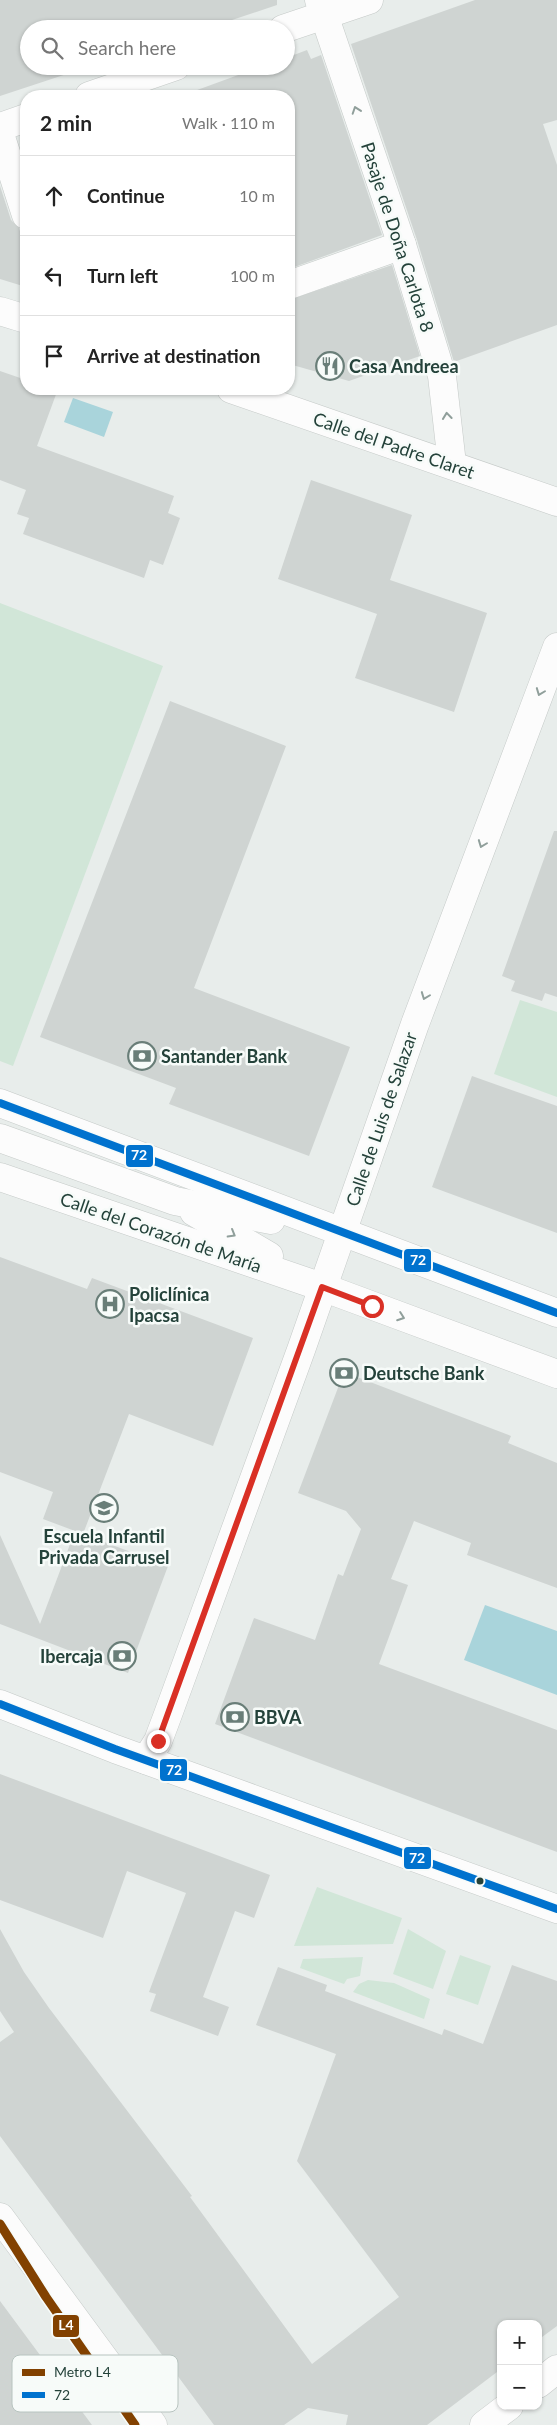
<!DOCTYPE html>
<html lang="en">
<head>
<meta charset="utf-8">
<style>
	:root { --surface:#fff; --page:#f6f6f6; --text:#222; --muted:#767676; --line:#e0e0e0 }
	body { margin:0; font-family:Lato,sans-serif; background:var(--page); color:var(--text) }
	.controls { position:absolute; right:15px; bottom:15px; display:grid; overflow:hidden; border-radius:10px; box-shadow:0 1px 4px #0004 }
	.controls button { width:45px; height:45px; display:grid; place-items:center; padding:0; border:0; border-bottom:1px solid var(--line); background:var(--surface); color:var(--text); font:25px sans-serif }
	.stop { position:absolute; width:15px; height:15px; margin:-11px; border:4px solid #d93025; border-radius:50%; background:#fff }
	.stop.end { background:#d93025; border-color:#fff; box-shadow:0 1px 5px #0008 }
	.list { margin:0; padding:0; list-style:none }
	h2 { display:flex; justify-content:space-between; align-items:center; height:65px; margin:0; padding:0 20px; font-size:21px }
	h2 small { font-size:16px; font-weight:400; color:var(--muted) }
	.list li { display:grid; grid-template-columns:32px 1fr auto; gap:15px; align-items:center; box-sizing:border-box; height:80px; padding:0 20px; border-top:1px solid var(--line) }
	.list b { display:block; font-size:19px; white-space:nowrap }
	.list em { font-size:16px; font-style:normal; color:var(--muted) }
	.icon { flex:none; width:28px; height:28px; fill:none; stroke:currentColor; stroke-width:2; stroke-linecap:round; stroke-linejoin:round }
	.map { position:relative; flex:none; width:557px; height:2425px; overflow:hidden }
	.search { position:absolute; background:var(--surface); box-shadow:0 1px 4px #0004; left:20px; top:20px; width:275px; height:55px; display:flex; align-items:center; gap:12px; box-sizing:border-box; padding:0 18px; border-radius:28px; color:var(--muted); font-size:19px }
	.panel { position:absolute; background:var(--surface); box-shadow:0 1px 4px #0004; left:20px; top:90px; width:275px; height:305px; border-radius:20px }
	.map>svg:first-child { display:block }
</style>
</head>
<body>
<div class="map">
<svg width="557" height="2425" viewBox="0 0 557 2425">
	<rect width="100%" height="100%" fill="#e8edeb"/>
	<g fill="#d1e6d8">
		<path d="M0,603L163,666L13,1066L0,1061Z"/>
		<path d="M520,1000L557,1012V1097L494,1074Z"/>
		<path d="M317,1887L402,1918L393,1944L294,1946Z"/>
		<path d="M408,1929L446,1951L433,1989L393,1974Z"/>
		<path d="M460,1955L491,1966L478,2005L446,1994Z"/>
		<path d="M363,1957L360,1976L347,1979L344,1984L300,1968L303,1959Z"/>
		<path d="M368,1980L394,1983L430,1999L424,2019L353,1992L359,1984Z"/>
	</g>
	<g fill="#a9d4db">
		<path d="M73,398L113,412L104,437L64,422Z"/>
		<path d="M485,1605L557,1631V1695L464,1660Z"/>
	</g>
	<g fill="#cfd4d2">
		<path d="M0,0H277V5L205,29H29V66H91L0,96Z"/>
		<path d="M475,0H557V120L543,124L557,165V325L454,362L417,240L351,44Z"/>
		<path d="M307,50L311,59L321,55L382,235L289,269V96H189V93L263,66H286V58Z"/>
		<path d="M0,186L11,220L19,228L26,250V287L0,279Z"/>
		<path d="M392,265L420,356L349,381L289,364V300Z"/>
		<path d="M0,371L26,380V389H58L37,446L174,496L168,513L180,518L163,565L150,560L144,578L23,534L29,518L17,514L26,490L0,480Z"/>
		<path d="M311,480L412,515L390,580L487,613L454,712L355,678L377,614L278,579Z"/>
		<path d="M170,701L286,746L194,988L350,1047L309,1156L169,1104L176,1088L40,1037Z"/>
		<path d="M554,831H557V997L545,993L542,1001L511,991L515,981L502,976Z"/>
		<path d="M472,1076L557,1106V1233L432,1187Z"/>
		<path d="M0,1257L87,1289L92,1278L253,1338L213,1446L129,1414L83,1534L168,1566L128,1673L0,1624V1535L40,1624L75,1531L43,1519L53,1492L0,1472Z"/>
		<path d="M344,1372L511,1436L508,1443L557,1463V1588L467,1555L471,1543L414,1521L391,1579L408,1585L379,1664L557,1730V1852L215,1724L254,1618L315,1640L338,1574L343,1576L361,1529L346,1511L298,1493Z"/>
		<path d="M0,1774L270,1875L254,1918L235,1911L203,1997L229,2007L218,2036L150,2011L156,1994L149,1992L186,1893L127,1871L103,1938L0,1900Z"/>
		<path d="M0,1929L24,1972L49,2008L192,2196L190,2197L312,2364L399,2297L297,2161L336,2054L256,2025L278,1967L327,1985L325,1991L442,2035L444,2029L483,2044L512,1965L557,1981V2326L538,2340V2324H501V2369L427,2425H346L348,2415L308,2408L284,2425H214L0,2136V2042L14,2032L0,2011Z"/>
		<path d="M0,2301L54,2374L92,2425H0Z"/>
	</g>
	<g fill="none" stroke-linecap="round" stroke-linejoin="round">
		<defs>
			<g id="minor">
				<path d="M319,0L402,245L442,376L452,464"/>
				<path d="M283,29L369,0"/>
				<path d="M89,96L176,66"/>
				<path d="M0,127L26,118"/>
				<path d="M0,134L26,215"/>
				<path d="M289,285L402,245"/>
				<path d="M0,311L26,319"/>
				<path d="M231,389L557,502"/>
				<path d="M0,1103L557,1313"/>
				<path d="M0,1138L175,1201L271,1220"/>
				<path d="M0,1177L322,1287L557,1374"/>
				<path d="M194,1212L269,1256"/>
				<path d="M0,1704L115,1749L557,1909"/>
				<path d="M146,1760L158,1741L167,1717L301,1350L415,1024L557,647"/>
				<path d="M0,2217L153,2425"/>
				<path d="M538,2384L557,2369"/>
				<path d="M484,2425L509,2406"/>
			</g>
		</defs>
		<use href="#minor" stroke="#c5cac8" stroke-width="29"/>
		<use href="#minor" stroke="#fcfcfc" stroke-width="28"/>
		<defs>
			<g id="bus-1">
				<path d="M0,1103L557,1313"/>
				<path d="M0,1704L115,1749L557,1909"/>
			</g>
		</defs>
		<use href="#bus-1" stroke="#f7fbf9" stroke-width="11"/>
		<use href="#bus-1" stroke="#0072ce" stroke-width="8"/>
		<defs>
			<path id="metro-1" d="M0,2224L46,2297L135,2425"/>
		</defs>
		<use href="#metro-1" stroke="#f7fbf9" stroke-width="12"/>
		<use href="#metro-1" stroke="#824100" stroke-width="9"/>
	</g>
	<defs><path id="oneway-chevron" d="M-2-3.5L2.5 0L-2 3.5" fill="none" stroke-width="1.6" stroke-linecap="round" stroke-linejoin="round" transform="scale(1.25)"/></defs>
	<g stroke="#909f9b">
		<use href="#oneway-chevron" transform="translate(356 110) rotate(-109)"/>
		<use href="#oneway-chevron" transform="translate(447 416) rotate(-96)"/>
		<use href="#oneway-chevron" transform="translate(540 692) rotate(111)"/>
		<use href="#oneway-chevron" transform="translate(482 844) rotate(111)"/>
		<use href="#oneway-chevron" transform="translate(425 996) rotate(111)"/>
		<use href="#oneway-chevron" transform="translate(232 1234) rotate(30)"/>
		<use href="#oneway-chevron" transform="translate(401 1317) rotate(20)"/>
	</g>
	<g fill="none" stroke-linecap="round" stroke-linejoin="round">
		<path stroke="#d93025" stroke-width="6" d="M158,1741L322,1287L372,1306"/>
	</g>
	<defs>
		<symbol id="restaurant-ring" viewBox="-11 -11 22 22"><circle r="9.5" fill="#f7fbf9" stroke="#697e78" stroke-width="1.5"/><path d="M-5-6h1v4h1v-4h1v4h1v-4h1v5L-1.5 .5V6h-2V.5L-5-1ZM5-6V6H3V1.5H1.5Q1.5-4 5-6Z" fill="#697e78"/></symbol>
		<symbol id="bank-ring" viewBox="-11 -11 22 22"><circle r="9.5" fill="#f7fbf9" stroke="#697e78" stroke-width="1.5"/><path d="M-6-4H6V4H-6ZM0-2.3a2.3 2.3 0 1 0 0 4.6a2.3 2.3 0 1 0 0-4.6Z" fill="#697e78"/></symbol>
		<symbol id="hospital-ring" viewBox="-11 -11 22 22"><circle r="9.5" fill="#f7fbf9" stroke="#697e78" stroke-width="1.5"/><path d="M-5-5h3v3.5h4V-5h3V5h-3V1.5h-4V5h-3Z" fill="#697e78"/></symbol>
		<symbol id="school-ring" viewBox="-11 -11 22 22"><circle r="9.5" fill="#f7fbf9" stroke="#697e78" stroke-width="1.5"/><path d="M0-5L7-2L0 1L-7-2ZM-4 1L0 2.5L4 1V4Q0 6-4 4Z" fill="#697e78"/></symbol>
	</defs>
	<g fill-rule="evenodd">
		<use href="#restaurant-ring" x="314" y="350" width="32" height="32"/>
		<use href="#bank-ring" x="126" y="1040" width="32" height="32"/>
		<use href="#hospital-ring" x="94" y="1288" width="32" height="32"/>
		<use href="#bank-ring" x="328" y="1357" width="32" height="32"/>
		<use href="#school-ring" x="88" y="1492" width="32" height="32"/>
		<use href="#bank-ring" x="106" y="1640" width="32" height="32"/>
		<use href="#bank-ring" x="219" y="1701" width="32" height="32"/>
	</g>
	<circle fill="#24423a" stroke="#f7fbf9" stroke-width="2" cx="480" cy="1881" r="4.5"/>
	<g text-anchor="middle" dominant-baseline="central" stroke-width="5" stroke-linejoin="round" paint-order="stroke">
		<g font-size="18" fill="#24423a" stroke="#f7fbf9">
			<text transform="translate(398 237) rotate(72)">Pasaje de Doña Carlota 8</text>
			<text transform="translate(394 445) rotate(19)">Calle del Padre Claret</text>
			<text transform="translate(381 1119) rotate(-71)">Calle de Luis de Salazar</text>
			<text transform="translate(161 1232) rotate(19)">Calle del Corazón de María</text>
		</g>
		<g font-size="18" font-weight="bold" fill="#24423a" stroke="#f7fbf9" text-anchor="start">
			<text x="349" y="366">Casa Andreea</text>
			<text x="161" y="1056">Santander Bank</text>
			<text x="129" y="1294">Policlínica<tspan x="129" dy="21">Ipacsa</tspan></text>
			<text x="363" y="1373">Deutsche Bank</text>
			<text x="104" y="1536" text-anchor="middle">Escuela Infantil<tspan x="104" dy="21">Privada Carrusel</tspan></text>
			<text x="103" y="1656" text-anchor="end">Ibercaja</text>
			<text x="254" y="1717">BBVA</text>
		</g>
	</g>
	<rect x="12" y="2355" width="166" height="57" rx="8" fill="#f7fbf9" stroke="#b8c4c0" stroke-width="1"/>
	<rect x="22" y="2369" width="23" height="7" fill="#824100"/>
	<rect x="22" y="2392" width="23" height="6" fill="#0072ce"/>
	<g font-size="14" fill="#24423a">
		<text x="54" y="2377">Metro L4</text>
		<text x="54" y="2400">72</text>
	</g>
	<g stroke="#f7fbf9" stroke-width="2">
		<rect x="125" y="1144" width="29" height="24" rx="5" fill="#0072ce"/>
		<rect x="403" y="1248" width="29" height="25" rx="5" fill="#0072ce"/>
		<rect x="159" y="1758" width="29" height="24" rx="5" fill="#0072ce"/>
		<rect x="403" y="1846" width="29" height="24" rx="5" fill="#0072ce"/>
		<rect x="52" y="2314" width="28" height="24" rx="5" fill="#824100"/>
	</g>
	<g font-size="14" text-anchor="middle" font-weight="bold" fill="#fff">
		<text x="139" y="1160">72</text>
		<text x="418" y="1265">72</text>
		<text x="174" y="1775">72</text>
		<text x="417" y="1863">72</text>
		<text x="66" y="2330">L4</text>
	</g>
</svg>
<div class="controls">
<button>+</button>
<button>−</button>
</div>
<div class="stop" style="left:372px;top:1306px"></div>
<div class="stop end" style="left:158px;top:1741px"></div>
<div class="search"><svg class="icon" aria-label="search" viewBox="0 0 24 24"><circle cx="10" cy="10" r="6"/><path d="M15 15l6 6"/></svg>Search here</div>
<section class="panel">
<h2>2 min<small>Walk · 110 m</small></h2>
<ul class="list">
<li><svg class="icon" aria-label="ahead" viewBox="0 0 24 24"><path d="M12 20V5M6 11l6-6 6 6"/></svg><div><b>Continue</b></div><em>10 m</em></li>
<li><svg class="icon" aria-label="left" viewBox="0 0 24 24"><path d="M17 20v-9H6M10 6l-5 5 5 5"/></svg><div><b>Turn left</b></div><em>100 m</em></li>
<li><svg class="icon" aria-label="arrive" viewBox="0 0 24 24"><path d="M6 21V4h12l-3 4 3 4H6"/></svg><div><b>Arrive at destination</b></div></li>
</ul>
</section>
</div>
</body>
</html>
